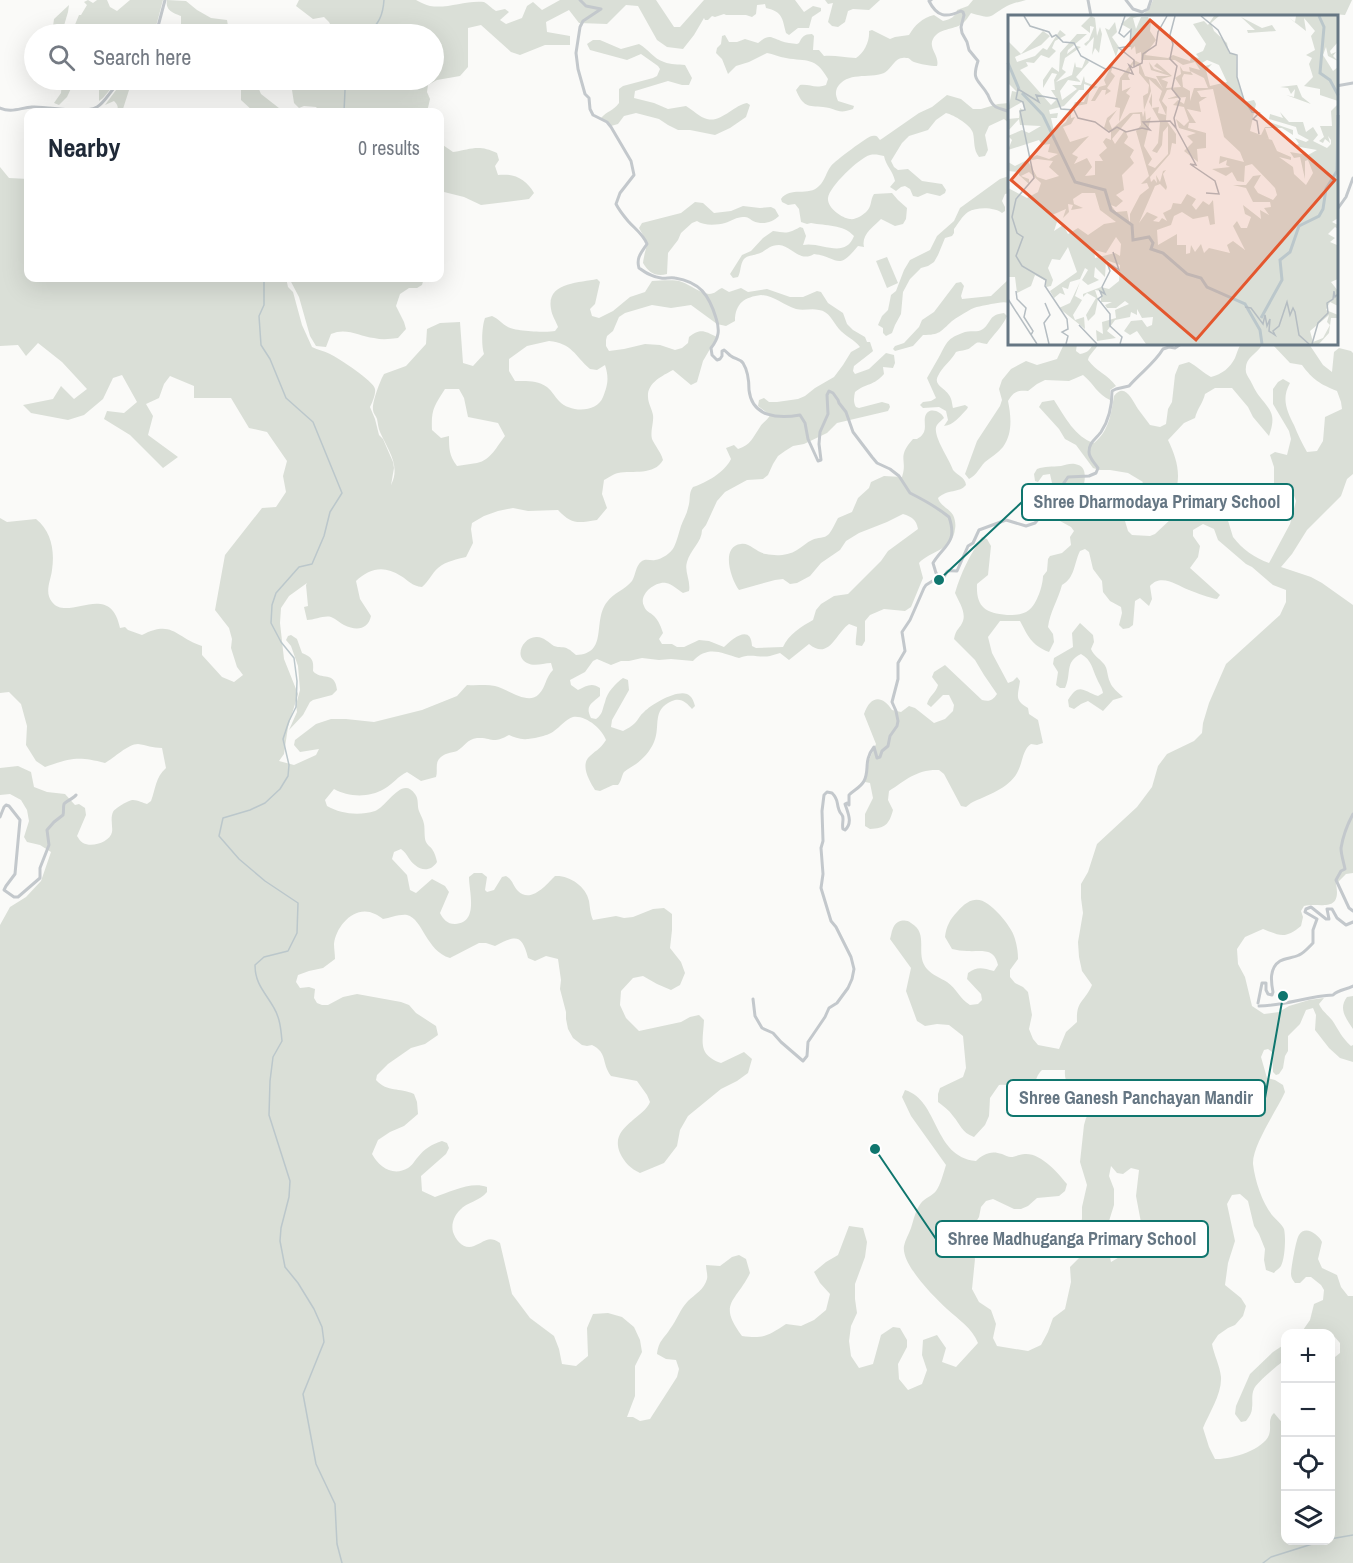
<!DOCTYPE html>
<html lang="en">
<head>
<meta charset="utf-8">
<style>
	:root { --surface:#fff; --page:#f6f6f7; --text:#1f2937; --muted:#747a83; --line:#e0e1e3 }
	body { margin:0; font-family:"Archivo Narrow",sans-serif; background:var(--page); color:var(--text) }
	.controls { position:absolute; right:18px; bottom:18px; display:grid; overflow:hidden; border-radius:12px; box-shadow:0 6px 24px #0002 }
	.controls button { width:54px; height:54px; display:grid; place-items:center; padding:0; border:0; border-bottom:2px solid var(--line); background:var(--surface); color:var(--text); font:30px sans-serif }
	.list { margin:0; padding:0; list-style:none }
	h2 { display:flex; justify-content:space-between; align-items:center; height:78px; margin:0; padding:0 24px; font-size:26px }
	h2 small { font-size:20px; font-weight:400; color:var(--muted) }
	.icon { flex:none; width:33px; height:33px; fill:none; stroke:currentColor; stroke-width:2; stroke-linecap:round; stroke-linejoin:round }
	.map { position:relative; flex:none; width:1353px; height:1563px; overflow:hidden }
	.search { position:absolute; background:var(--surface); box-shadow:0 6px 24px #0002; left:24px; top:24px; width:420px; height:66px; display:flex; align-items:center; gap:15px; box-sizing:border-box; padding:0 21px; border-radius:33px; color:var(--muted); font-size:22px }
	.panel { position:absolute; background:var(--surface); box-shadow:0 6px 24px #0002; left:24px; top:108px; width:420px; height:174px; border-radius:12px }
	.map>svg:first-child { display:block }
</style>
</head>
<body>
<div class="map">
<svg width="1353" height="1563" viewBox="0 0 1353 1563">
	<rect width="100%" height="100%" fill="#fafaf8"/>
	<g fill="#dadfd7" fill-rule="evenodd">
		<path d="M88,0L93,3L97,0H107L110,7L117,11L130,0H163L154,34H74L61,31L60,34H52L54,19L69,5L68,12L63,29L74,34L76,32L74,30V27L79,15H81L87,5L84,2Z"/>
		<path d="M167,0L186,1L197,10L211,18L227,20L228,26L234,34H209L199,25L194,28L189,25L185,26L181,25V16C173,13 165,10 167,0Z"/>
		<path d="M299,0H416C420,2 426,5 430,6C448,9 466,0 484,2C488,4 492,9 496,11L505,9L509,12L500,20L506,24L522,18L527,6L533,2L542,10L560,0H656L674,27H680L704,0H795L804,12L813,6L821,8V11L812,17L809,28H798L789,35L786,33C782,18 783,12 766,8L765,4L757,5L756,14L752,17L746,15H726L724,14L715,17L712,16L708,20H705L704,18L694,35L683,49L667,47L657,40L638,6L626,5L607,24L579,23L569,10L546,22L547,32L570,36V45H545L520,55L511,52L481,25L468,28V67L460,76L437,80L428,85L427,92L430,99L427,112H320L316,107L304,106L299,108L294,103L292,90L296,86L302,85L299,80H434V34H335L329,22L324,17L313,19L296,6Z"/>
		<path d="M825,0H880L869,10L853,9L848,11L845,22L838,27L832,26L828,22L833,3L828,4Z"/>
		<path d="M973,0H1026C1019,2 1013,3 1007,6C987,17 995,20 971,13C968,17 966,21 962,24C953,30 939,28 933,39C928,48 940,56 937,66C930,66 920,64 914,62C909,60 911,58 906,58C895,56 892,69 884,73C868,79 847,71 837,88C835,93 836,96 838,101L854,106L853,109C837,115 837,108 823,107C808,106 803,107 796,90L800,85C811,84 814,89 826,85L828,79C815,56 807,62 786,58C779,57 773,54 767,53L749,62L736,66L728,74L722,59L716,53L717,48L721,44L722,36L725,35L729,42H737L745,39L758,43C769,34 770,37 781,41C786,43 792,43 797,44L799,43C802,37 804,34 812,34L814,36L813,50H819L824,56C835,55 845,58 856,58C864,53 870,41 869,31L872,30L890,39L895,37L909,35C915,25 922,18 934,15L943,21C951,19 955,17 957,10L968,6Z"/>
		<path d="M1153,0H1352L1345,15L1333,14L1332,16H1142L1150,7Z"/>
		<path d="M593,40H600L621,49L639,44C648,49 654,59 664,62C671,65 678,64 685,65L692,78L689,85H682L668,81L635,91L634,98L654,103L668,109L686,106C693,110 699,117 707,119C721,123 734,105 747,103L750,105L746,117L730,128L715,135L690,130H678L668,125L659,119L636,113L624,116L618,124L611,126L601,118C607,111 613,111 619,103V89L623,86L653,78L657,76L660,69L658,66L641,54L627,60L590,50L587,44Z"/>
		<path d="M62,80H73L74,82L67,97L59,105L54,103L61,93Z"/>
		<path d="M103,80H118L103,98L99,101V87Z"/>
		<path d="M238,80H253L258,87L261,94L284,112H254L241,100V89L237,83Z"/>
		<path d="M125,81H130V87L122,112H116C119,108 118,105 114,101L105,105L119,86Z"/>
		<path d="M947,95L961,99L973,109H981L998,104L1009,103V123L1004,119L989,126L985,135L988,150L985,156L979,157C973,149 975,142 973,133C971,125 954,115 946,113L936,120L928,130L909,136L902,143L891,161L894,167L898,170L908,169L922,181L942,184L946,190L945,193L940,196L927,193L918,197L913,196L910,189L905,186L901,187L896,191L890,187L895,181C893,171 886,166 884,156C879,155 875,154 870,155C859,158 829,187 828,198C827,208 842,218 850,219C856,220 863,215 867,211C872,206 870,200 874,194L892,193L898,200L907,208L906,219L903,224L895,226L881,219C873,227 861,235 864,247L858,246C837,272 839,257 814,254C800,263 792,246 779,245C768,245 766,252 757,254C752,256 748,255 744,259C740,264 741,272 738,277L733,278L730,274L742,255L751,251L763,238L773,231C786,233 788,234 800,227L803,228L806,236L803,245C820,241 845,260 854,236C843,224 826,226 811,223L807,224L801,222L799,209L795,204L788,205L782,202L781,199C790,186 809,197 819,186C825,181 826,172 831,166C835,161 868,136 872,136C877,135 877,136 880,140L883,138L919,113L932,107Z"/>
		<path d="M440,143L453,152C471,149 479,144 497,153L499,160L495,166L498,175C514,173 526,179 534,193L529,199L481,205L464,197L444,192H440Z"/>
		<path d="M0,167L9,178L28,179V278H286L288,287L293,292L302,325L312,347C318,350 324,351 330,354C338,358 374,381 375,389C376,394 372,403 370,407L375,419L379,435L383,439L393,462L394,468L391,485C401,466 388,450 380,432C378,428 378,423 377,419C376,416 373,413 373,410C372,402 380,381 384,374L406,366L426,344L427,329L440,323L460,322L463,363L473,366L484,354C481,345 482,326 485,318L492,316C499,319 502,324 508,327C514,331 547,333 555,331L558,327C556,321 552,316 551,309C546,282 579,283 597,279L600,282L595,304L590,309L592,316L599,318L613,311L630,297L645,292L652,281C661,281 673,279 682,282C690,285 700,293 709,294C715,294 717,290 722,288L729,292L741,288L748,292L767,289L790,297H803L817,291L821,292L828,303L843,313L847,324L853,330L865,337L867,342H870L873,351L872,352L854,366L853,371L855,374L869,369L886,353L894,355L895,363L893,368L883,367L884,374C874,386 866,383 855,392C854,397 853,402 856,407L859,408L882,402L889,404L890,407L888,411L837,423L827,433L804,444L793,446L785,451L778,456L773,464L768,475L763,479L747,480L725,492L717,501L706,525L702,530C702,542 690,550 687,562C684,571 691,581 689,591L683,593C678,590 672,584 666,583C655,581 638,595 644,606C646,612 650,612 654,616C659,621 661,627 663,633L659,639L662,644H672L677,647H684L699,640L709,641L724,647C733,638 751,624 752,646L756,648L783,647C788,635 802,626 813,620L816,610L821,604L834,596L848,594L881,561L888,551L918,529C916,519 912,517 903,514L887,522L859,533L846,541L840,550L821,563L810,576L797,583L790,584L783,579L775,580L739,590C731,580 720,546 741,544C749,542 757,553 766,554C775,556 788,556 797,550C802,547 807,542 812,540C818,537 824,539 829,534C833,529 835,523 838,518L852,512L858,498L869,488L871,482L884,476L902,477C908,459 896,458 913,439H917C920,437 921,437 924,432C926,427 924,422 925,417C928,406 941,411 944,418C942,420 939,422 937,425C931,434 950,460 953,470C958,476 965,477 966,485C960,493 947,489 938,498C940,506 949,508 953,515C955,519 956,525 955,529C953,550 930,551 919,563L923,578L911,607L905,611L884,609L870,615L865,621V641L862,646L856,645C855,641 857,633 857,627L849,624C836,633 829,661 809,644L789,660L780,653C777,654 773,655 770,656C759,658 750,653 739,658C721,653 708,645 693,661L671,659L659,660L642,658L629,661H621L611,665L597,659L593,661L585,672L570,680L571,685L578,690C586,686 592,682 600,688V696C591,704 585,706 591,718L596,719C603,714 602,710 605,702C607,692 616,683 623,678L628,680L629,690L612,720L611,727L623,731C627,729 632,726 635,723C638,720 640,715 644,712C652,704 676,690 687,694C692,696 694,702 695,706L692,709C687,703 681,697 672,701C651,710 661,726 654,742C651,750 643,759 636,764C632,767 627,769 624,772C621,777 622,780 618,785H613L600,791L595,790C590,782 581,767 588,758C594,751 600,750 606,740C602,729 586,715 573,717C566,719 560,727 554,731C550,735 533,739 527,739C521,740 514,737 509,735C491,745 493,737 477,738C467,739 464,747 457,751C451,753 444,753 439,759C435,764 438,771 436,777L421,781L407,772C398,776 393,784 384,789C369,798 348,797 334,789L325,800L327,806C341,814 359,816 375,811C387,807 402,775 415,794C419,799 417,806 419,811C421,816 423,819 424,824C425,829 424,838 426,842C427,845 431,847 432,849C435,853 436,858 437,862C432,870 423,872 415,865C409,861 408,854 401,849L394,852L392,859L407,875L410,890L416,893L432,879L445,886L449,892L440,913C443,919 447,924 455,924C479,923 469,892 469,877L474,873H482L487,877L485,890L487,892L494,890L502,877L506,876C513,880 513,886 518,891C531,904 547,884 555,876C569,875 586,886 589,901C590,907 590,913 593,920L616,916L624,918L633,917L653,909L664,908L672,914V930L670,948L681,962L685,973L680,985L671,990L657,984L643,976L633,978L621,991L620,1005L626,1018L639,1031L681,1022L690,1017L699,1015L704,1020C703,1042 697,1054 721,1063L744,1052L752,1059L748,1073L737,1081L721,1089L688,1116L680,1130L677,1146L664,1163L640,1173C631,1169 624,1162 620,1153C609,1127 643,1119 650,1102L647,1095L637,1081L611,1076C601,1062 608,1053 592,1045L587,1046L582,1045L573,1038L568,1029L566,1019V1012L560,989L561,980L558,959L546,956L535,961L528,958C522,934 516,935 495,946L486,943H479L450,958C426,951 423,919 407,915C399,914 390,918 383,919C380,917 378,915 375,914C355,904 336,926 334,944C334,949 335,954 335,959L323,968L309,971L298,975L296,982L300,988L309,987L315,989L314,998L317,1003L322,1005H328L343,997L357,994L401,1002L409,1005L416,1013L436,1026L438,1035L425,1044L411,1048L388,1064L377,1075L376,1080C388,1093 399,1087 414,1094L417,1102L418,1114L404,1126L390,1132L378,1140L372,1154C379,1167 393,1177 408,1168C412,1166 415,1160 418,1157C424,1149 432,1144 442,1141L447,1143L449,1148L446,1154L421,1176L422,1191L435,1197C450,1192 471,1181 487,1187V1192C480,1201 467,1202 460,1210C454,1216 451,1224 453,1232C456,1241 464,1250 474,1246C485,1242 488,1235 500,1243L512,1294L530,1318L554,1336L559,1349L562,1364L576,1366L588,1356L587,1328L593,1314L608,1313L622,1317L634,1327L640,1340L642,1352L635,1366V1396L627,1417H633L640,1421L650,1419L677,1377L679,1369L676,1360L666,1359L657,1354C659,1340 663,1340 670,1329C677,1320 680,1309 688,1301C695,1294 704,1290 707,1279C708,1275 706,1270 706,1265L720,1266L732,1257L739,1255L746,1259L750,1273C736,1302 717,1303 742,1336C763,1339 768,1336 786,1324L801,1326L814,1320L826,1310L830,1294L820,1283L814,1272L826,1262L838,1255L849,1226L863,1228L867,1242L865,1257L855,1284V1299L857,1313L851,1326L849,1341L851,1356L859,1368L873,1364L881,1335L893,1327L900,1328L907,1340V1347L898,1364L899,1379L908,1390L922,1384L927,1370L922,1355L923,1340L937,1335L946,1348L942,1362L956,1367L978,1343C972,1328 959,1320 947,1309C934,1297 901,1264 904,1246C905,1240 909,1234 911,1228C914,1219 915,1211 921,1203C925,1198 932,1196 936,1191C941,1184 943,1174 946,1165L911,1116L902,1097L905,1090C939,1100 933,1157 976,1161C983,1154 991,1150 1002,1154C1005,1155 1008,1157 1011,1157C1015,1157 1020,1154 1025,1154C1041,1153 1058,1173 1067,1184L1065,1191L1059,1196L1037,1198L1028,1206L1021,1209H1014L993,1199L986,1201L981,1207L979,1217L971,1230L970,1244L975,1259L972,1289L979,1302L991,1310L996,1324L993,1338L997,1346L1028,1351L1041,1345L1048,1332L1053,1318L1065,1309L1071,1282L1070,1267L1081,1256L1084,1255L1083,1248L1079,1234V1226L1082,1219V1207L1087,1185L1080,1162L1084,1125L1086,1118L1091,1112C1089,1104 1086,1094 1079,1089C1069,1083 1064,1084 1065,1070H1042C1032,1079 1037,1094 1024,1100C1021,1088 1011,1084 999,1085L990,1098L989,1116L985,1125L974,1137C961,1132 961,1125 953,1116C949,1110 943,1106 938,1102V1094L940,1088L963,1077L966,1068L963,1036L949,1025L937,1024L925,1026L917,1021L906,991L911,968L890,939C892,932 892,926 898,922C903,920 907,920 911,923C930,934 914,954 927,969C932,975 941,978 947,982C957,989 959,998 970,1005L978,1004L982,1000L981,994L967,979L968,973C978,966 982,968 994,971L998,965C994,947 981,952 967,951C962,951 957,950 952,949L945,937C946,927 950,919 957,912C974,892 985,899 1000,915C1006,922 1013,931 1015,939C1017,946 1018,952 1018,959L1010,970V977L1015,983L1023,987L1028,992L1032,1015L1029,1029L1033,1039L1038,1045L1059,1049L1066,1032L1077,1022C1076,1000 1084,1003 1092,985L1082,971L1079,957L1078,942L1083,913L1081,898V884L1088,872L1097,844L1137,807L1152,787L1158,766L1167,754L1194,741L1202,733L1203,723L1209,703L1226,664L1280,615L1286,602V590L1273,585L1252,567L1246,564L1218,540L1214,529L1203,524L1193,530V536L1200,546L1198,557L1190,568L1220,595L1217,599C1209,598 1197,593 1189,590C1177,585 1161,573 1150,586L1152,599L1149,606L1140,598L1135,601L1133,625L1129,628L1123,629L1119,625L1122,613L1121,607L1110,601L1103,592L1102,581L1093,569L1089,552L1085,549L1080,551C1074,563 1075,578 1062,585C1058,600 1050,612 1048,627L1053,634L1054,642L1049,652C1031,645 1028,636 1020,621H1000L988,637L992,653L1008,683L1013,681L1017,677L1020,681C1018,696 1014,700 1028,708L1029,714L1038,720L1043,743L1037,745L1031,744C1022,750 1023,763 1017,773C1008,789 987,795 971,803L966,807L961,806L944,774L939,770C917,769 906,780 889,791L888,800L893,810C889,825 885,828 870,829L865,826V814L873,798L870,783L865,782L869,760L876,744L864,714C870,696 882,694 892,710L901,712L909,706L915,708L934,723L945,719L953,711L954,705L949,695H943L931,707L927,704C929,696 936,693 938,685L932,677L934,672L945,665L982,700C990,702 993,700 997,694L984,675L975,660L954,639C956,628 960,629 963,621C966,612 959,602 955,593C961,572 970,555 982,537L987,539L991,546L988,575L977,584C976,607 985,613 1007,615C1015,615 1023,615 1029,610C1037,604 1043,585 1043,576L1047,571L1048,559L1050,556L1062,553L1071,545L1070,537L1074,531L1071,527L1060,521L1059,508L1051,505L1049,498L1045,494V491L1052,483L1050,474L1043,475L1038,482L1035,481L1034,474L1037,469C1045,466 1052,467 1061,466C1066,465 1070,463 1075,464C1093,467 1081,491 1080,502C1080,504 1082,510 1082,512C1098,524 1105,505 1117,498C1121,496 1128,496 1132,496L1143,482L1128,473L1110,470H1099L1093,468L1076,445L1065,439L1059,429L1039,407L1042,402L1054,400C1065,417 1075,437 1094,443C1109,431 1111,414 1114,396C1125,382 1132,400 1138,409C1142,414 1146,420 1150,425L1160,427L1166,424L1168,409L1172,402L1175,375L1179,365L1189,362C1197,366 1203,373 1211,377C1222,374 1230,368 1235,358C1237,353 1238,348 1241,344H1262C1259,353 1247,356 1246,367C1245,373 1247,375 1250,380C1253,385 1255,391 1260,397C1272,412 1276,415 1269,436L1253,417L1248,407L1232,388H1215L1205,394C1203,403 1197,409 1195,418L1184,423L1168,440C1176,457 1181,472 1176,490L1166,495L1155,497L1131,512L1127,516L1125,521L1128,531L1132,535L1150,536L1155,534L1172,518L1178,501L1183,499L1212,497L1222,501L1233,537C1242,549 1255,558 1269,563L1290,524L1296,501L1290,485L1279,488L1274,485V467L1270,455L1275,452L1287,455L1291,439L1289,431L1273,404V389L1278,382L1283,379L1290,383C1281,399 1287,411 1294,425C1298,435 1302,443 1307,452L1317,451L1323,441L1325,417L1342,409L1341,402L1337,391C1320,384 1313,380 1302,365L1290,363L1272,344H1309L1323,365L1332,372L1334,352L1339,348L1351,351L1353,353V474L1347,479L1341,496L1307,530L1292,554L1281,567L1311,577L1322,583L1353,605V873L1346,874L1336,884C1342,914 1319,902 1304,906L1301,911L1303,917L1301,926C1285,939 1281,936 1263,929L1245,937L1237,949L1238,964L1245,977L1252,1006L1264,1014L1279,1012L1289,1006L1309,1000L1324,998L1319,1004C1322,1011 1327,1014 1332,1020C1338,1029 1342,1038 1351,1046L1353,1045V1062L1340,1058L1329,1048L1315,1030L1316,1015L1313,1008L1306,1010L1300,1024L1288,1036V1051L1285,1056L1283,1068L1279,1074L1276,1075L1273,1072L1272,1052L1268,1049L1264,1050L1261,1057L1267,1078L1275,1080L1283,1085L1285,1092C1277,1110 1252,1146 1253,1164C1255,1181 1262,1202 1272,1215C1276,1220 1282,1224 1284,1229C1286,1237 1285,1259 1281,1266C1279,1269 1276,1270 1274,1273L1266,1270L1264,1260L1265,1249L1259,1234L1254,1226L1248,1201L1240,1194L1232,1195L1227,1204L1235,1241L1228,1263L1225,1285L1241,1298L1246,1306L1243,1316L1235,1325L1228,1328L1218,1335L1212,1344C1214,1355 1220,1366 1221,1377C1222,1394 1209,1413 1203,1428L1209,1447L1215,1459C1230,1460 1263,1450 1269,1435C1272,1426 1267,1420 1274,1413L1285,1426L1286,1540H1330V1361L1340,1353V1343L1333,1335H1331L1330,1334L1301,1333L1310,1320L1314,1304L1323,1300L1324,1290L1321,1285L1311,1277H1306L1300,1283H1295C1293,1280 1291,1278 1291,1274C1291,1269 1296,1239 1299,1235C1305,1225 1318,1234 1322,1242L1318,1259L1322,1268L1337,1275L1341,1287L1348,1296H1353V1563H0V925L10,907L26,897L41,881L51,852L40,845L27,842L24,837L29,821L27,810L21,800L10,794L0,795V768L18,766L31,772L34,787L47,792L65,794L75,805L79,804L85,808L86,815L77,836C79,839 80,841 83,843C92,848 110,842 112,832C113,826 110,819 113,812C115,808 129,800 133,800C138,800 143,803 147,804L151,801C156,788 155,778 166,768L162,748C153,748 146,745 138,744C128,744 114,758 105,763C78,756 71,758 45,767L36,761L26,745L27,726L21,704L9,692L0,693V518L7,522L36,519C51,531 55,550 52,570C51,580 44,592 52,602C68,623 110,579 120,628L125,627L128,630L142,635C173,619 176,638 202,646V655L222,677L234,682L243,675L237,667L231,648L232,639L229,628L215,610L225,555L262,508L276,507L286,492L283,476L287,461L267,432L249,428L231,398H194V386L170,376L164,384L159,398L146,404L153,416L148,435L178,457L163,468L130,435L104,419L107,411L124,413L137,402L122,375L113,378L103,399L84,415L68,420L31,413L23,405L53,399L61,386L74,399L87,389L62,362L38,343L26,356L18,345L0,346ZM761,295C775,296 783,305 796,309C804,311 811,308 819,310C829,311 833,322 839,329C845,336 855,340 860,347L851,352L843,365L834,377L815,388L805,396L798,399L777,402H769L764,398L759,400L758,406L770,415C767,421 763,422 760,427C753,437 751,445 738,449L734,445L726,448L731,459C725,472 706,483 693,487C688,494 691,500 688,508C687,514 683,520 681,526C679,532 677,541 674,547C671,553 662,559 655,560C651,561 646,558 642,561C635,566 636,575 632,581C625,590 613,593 607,602C592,621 609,654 576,655C573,653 571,650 568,649C564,646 559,648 554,646C549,643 544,637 537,637C524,636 513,656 527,663C535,667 543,663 551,663L553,670C545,678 546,687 539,694C528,706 508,689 495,686C486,684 477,686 467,685L457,696L422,710L374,722L346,719H331L316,724L295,740L294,745L300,752L319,749L316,755L294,765L279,761L284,754L288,727L298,694L284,659L280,623L281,608L289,596L307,583L306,585L308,606L304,607L307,620C315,620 324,615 331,617C336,619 340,623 344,625C356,631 368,630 371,616L360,599L356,581C370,568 384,565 401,576C409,581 412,586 422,587C429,581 432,573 438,568C446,561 458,559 466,557L473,543L471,529L472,523L484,516L498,511L513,508L528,511L558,510C572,525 578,523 597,520L607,508L602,494L604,480C608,478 613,474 618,473C633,470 654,476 663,460C661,452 655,446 652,439C650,431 654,423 653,415C652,409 648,403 648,397C647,383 662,376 673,370L691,385L697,382L703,361L717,337C704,331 701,328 689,337L688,343L682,348L675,350L660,345L645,344L624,349L609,351L606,346V340L607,336L613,331L619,317L625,313L652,305L671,308L691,305L717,324L726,326L735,321C735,303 745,297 761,295ZM549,341C572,343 575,356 590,369L597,370L605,365C609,378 608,384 603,397C597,413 570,413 559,401C555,397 552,391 547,387C537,380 527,381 515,381L509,371V359L527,346ZM445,389H459L464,398L468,417L498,423L505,436C497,446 491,460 477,463C470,464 464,465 457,466C449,456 449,448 449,436L441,438L432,430C431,410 434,406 445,389ZM1111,1166L1117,1173L1123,1174L1131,1168L1139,1170L1136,1196L1143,1233L1140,1243L1133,1249L1111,1262L1105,1234L1114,1205V1189L1109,1176Z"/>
		<path d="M1009,176V193L1005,194L1002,201L1005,207V211L1002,213C994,207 977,207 968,212C962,216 958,224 954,229V233L952,236L945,238L938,255L934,262L928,266L921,268L910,279L903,292L901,314L895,325L892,333L886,336L883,333V328L878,325L882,316L888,310L891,295L896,291L904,270L910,260L930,250L937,236L954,221L960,208L1000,179Z"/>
		<path d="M695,202L703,203L714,213L731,211L743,206L760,208L771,207L775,209L779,216C772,223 762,225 753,221C748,218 749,217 743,217C737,217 731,221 725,223C717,225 704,226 697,221L692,223L681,233L678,240L668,253L667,274C656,277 649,273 643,263C646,241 651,249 639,228L642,223L681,213Z"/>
		<path d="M887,257L898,283L887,288L876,261Z"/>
		<path d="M289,278H424L422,285L417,288H409L400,294L396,306L404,322L406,329L398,338C390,339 382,340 374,338C359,336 346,327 331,334L326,347L316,346L310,336L299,297Z"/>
		<path d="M1009,279V303C1003,301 998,303 991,304C983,306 976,306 968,311C963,314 957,317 952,321C940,332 940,335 923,335L913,346L895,351L893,349L895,346L904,343L919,327L922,320L934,312L956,283L961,282L964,286L961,296L962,299L991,296Z"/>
		<path d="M1004,313L1007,316C1003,326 993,335 987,344C975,342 979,341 970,348C966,351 960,350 956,352C951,361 942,367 938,376C933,385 945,388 949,395C952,399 952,404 953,408L965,405L968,407L967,409C960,416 954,425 944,426L948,420L946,411L939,407L923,408L920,405L923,402L931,401L936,398L927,378C931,371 935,364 939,357C948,341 946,339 965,332C971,330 977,333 983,329C992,322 988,315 1004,313Z"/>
		<path d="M1064,344H1077L1076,351L1080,354C1087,353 1090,350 1093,344H1098C1096,350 1089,354 1088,360C1096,371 1108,375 1116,386L1110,390V400C1098,395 1093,383 1083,375L1069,381L1045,380L1037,384L1028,391C1017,390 1013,392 1008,401C1011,416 1013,433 1003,447C998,453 991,457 985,462C979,468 977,475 969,479L965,474L977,441L1000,406L1002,400L999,389L1002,380L1011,369L1026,361L1037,365L1057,359Z"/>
		<path d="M1080,623L1093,635L1094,642L1091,649C1094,656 1099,658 1104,664C1108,669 1107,676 1110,682C1112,688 1118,692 1123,697L1113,700L1103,711L1088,701L1081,704L1074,709L1069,707L1068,700C1079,682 1083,691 1098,696L1103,693C1102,687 1099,684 1097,679C1092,669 1092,660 1081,654C1064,662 1072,674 1065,688H1060L1056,685L1058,672L1053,664L1054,658L1073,647L1072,633Z"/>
		<path d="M291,635L297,639L302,653C312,657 314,660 313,671C321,681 335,670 337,690L332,695L313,700L310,702L303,715L289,730L297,712L296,705L300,690L298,666L291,646L286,640L288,636Z"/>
		<path d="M1353,996V1029C1346,1018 1338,1009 1347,997Z"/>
		<path d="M1285,1344V1360C1280,1363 1255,1384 1254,1389C1251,1395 1253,1402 1252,1408C1252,1413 1249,1417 1246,1421L1241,1422L1235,1414L1236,1406L1250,1374L1273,1352Z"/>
	</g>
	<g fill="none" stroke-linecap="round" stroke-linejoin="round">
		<g stroke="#bbc7cb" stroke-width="1.5">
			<path d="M367,34C379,24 383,15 384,0"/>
			<path d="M344,112L345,90L349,80"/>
			<path d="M264,278V305L259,316L261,345L270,359L286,398L313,422L342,493L330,512L324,536L312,564L299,567L276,593L272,605L271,623L281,642L294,658L297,681L296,707L289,721L283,739L289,765L288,776L280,789L265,803L250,810L223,818L219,836L239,859L265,881L298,903L297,933L288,951L264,957L255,965C255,984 265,992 274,1008C280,1018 281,1030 282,1041L273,1057L270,1081L269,1115L290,1181L289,1197L281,1228L280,1241L285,1267L298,1283L314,1309L322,1327L324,1342L303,1394L316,1464L335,1504L337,1544L342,1563"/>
			<path d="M1330,1539L1353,1535"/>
			<path d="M1263,1563L1271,1557L1325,1540"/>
		</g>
		<g stroke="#c3c8cc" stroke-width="3">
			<path d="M580,0L586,6L601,9L583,21L580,27L576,53L578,69L585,94L589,98L590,109L593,115L607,122L611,127L631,161L634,175L620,193L616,204C619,210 623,215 628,221C635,229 643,234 647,244C641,253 636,258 639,268C646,273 652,277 661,278C665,279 670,277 675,278C700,282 709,295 716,318C720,330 719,338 711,348L712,355L717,360L720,359L722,356V351L724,350C727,352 729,355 731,356C735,359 740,359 743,363C748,371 749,381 749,390C752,417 778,419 800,415L805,423L808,439L818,461L821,460L819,444L820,432L828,414L827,395L829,391L833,393L838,400L839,403L846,412L853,432L872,457L877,463L890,469L899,476L910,493C922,499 938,508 949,517C958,543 944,545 933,563L936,573L942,580C949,571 943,570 957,571L968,546L973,543L979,530L1006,520L1026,526L1035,523L1045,511L1047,500L1049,496L1059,490L1068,477L1089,476L1096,473L1098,468C1094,462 1089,458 1089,452C1089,442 1096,439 1101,432C1109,420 1112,405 1112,391L1116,389L1129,386C1140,373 1154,364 1163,349L1169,347L1175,348L1181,344"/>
			<path d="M931,0L929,1C937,17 946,18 961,11L963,12L964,15L961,27L962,33L967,42L969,50L978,61C971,82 979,79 988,95C990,100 991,104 996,107C1000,109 1005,110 1010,112"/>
			<path d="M1088,0L1091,16"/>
			<path d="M1126,0L1133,9L1142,12L1148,9L1151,0"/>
			<path d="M156,34L165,0"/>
			<path d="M1336,86L1353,83"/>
			<path d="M0,108C11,113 20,108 32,107C49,106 82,115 97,107C106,102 112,87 122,80"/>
			<path d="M1336,211L1346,197L1353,178"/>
			<path d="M1353,814C1347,825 1343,836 1341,848C1341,855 1344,863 1345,869L1341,871L1336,880L1349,908L1353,911"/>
			<path d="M0,817L4,807L6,805L9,806L20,820L15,874L6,886L4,890L14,897H18L40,878V868L49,845L47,830L54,822L63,815C64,812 63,807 64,804C66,801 73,799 76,795"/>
			<path d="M753,999L755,1016L762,1028L773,1033L781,1042L803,1061L807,1056L808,1042L825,1017L829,1008L837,1003L848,988L852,979L854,969L851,957L836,927L831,921L821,888L823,874L821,848L823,841L822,811L824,795L827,792L832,793C839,800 836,802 839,810C841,816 843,813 843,819C843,823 842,826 843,829L845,830C853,823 848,813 845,804L847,803L849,805V795C854,790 861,787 864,781C870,770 863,761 874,747L877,758L880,757L882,751L888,746L890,736L897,726L898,721L896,711L892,702L898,679V663L905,651L902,632L910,620L924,588L926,585L939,577"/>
			<path d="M1258,1003L1262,983H1266V990L1268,994L1272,995L1273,992C1271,982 1269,968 1280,961C1285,958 1293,958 1299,955C1304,953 1309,947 1313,943V930L1317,919L1305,912L1306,909L1311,907L1326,919H1329L1327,909H1332L1337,918L1346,925L1353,922"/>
			<path d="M1259,1006C1284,1006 1308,996 1333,995C1339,989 1346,990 1353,986"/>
		</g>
	</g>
	<g transform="translate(1008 15)">
		<rect width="330" height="330" fill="#fafaf8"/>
		<path d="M83,1L87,3L89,21L92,12L94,19L91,38L87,33L84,40L86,22L78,31L76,29L81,25L86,12L82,11V18L73,11ZM123,1H133L125,3L128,14L133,2H140L143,7L142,16L148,25L137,40L160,43L165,40L182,46L183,41L191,43L188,39L195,36L198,29L185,9L196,6L200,10L206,1H211L203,8L206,16L219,28L221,38L228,40L229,62L237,87L246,85L248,89L242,116L253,120L257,112H266L261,107L285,115V120L274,113H257L261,124L257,123L264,125L269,136L283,142V145L271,142L285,152L286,159L298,170L305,158L300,145L297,146V164L292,142L286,143L282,137L300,140L309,135L286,131L291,129L287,123L298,127L301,125L290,119L288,112L261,104L262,99L275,103L272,97L281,107H295L298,117L305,112L310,120L305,126L319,133L323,129V125L320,121L322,128L317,124L315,128L311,126L316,122L312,111H324L323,96L330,89V203L324,207L330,210V214L327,212L320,219L327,223L322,227L329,230L330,222V264L323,267L330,276V291L322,287L318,295L330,300V303H323L321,318L311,329H138L129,316L122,320L116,316L123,306L134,305L139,312L144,310L145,302L134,303L129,294V300L123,297L122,302L107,305L99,316L108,323L89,326L88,315L95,319L94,307L108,303L107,295L121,289L117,286L108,293H99L97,290L104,287H93V276L87,275L90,284L87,299L80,306L78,300L88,283L79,278L75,282V279L93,272L101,274L111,266L112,250L98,245L97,262L87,252L86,262L91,265L80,270L74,265L80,255L77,253L72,264L62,267L60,274L54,272L57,280L52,278L46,283L42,276L69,257L60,232L52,245L44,244L40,253L45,265L43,271L38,272V266L27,260L23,271L9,278L7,262H0V173L19,183L30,177L33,168L21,157L13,161L21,164V169L11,160V157L0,156V147L7,151L29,140L41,144L50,139L40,137L42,129L34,130L31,125L0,135L4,125L0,121L14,115L21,118L33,111L12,110L11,104L0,116V104L11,103L12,93L17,96L14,87L0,95L4,76L9,77L0,68V26L13,39L35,16L42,21L33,30L7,42L9,47L27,41L35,33L39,35L52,15L58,20L47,26L44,33L48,36L41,43L33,40L26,48L18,47L20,51L12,55L43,90L49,84L43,75H47L46,65L49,59L44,58L35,73V65L44,52L51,57L52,38L69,19H79L60,35L59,39L69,31L73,32L57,43L54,54L58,57L48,67L64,60L67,47L68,52L74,53L78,43L81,47L68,62L73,67L60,65L52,76L54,85L69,74L64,70H73L76,61L77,67L90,72L82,75L79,89L68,91L63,99V103L67,102L63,109L55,112L62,127L81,121L64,139L70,142L66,149L79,143L84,152L77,161L87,160V146H95L91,140L99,133L95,127L98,123L103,125V117L96,113L99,103L109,95L101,106L104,114L122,98L134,97L135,102L137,95L138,105L143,102L136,131L144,144L140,150L147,153L160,139V111L155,117L154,130L149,138L144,136L150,128L152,107L141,87L144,78V93L151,92L150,98L158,100L151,85L154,76L141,64L143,76L136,95L135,81L140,78L141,70L131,58V51L125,49L120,61L122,65H114V76L123,72L118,78L122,81L111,107L112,93L107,92L112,63L126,45L132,48L137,61L148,64L155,74L148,61H162L143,55L141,47L146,54L156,57L146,51L149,48L164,61L153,64L160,67L158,73L173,72L167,63L173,59L172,51L175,56L182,57L181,52L192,55L187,47L175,50L167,45H133V37L128,39L127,31L123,35L122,14L113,9ZM199,45L211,50L219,67L202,71L198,55L204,49L197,51L194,48ZM182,56L196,63L200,73H186L182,86V76L175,72L174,63L176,59L185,60ZM76,69L82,71L76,87H67L58,107L46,116L43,103H49L50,98L42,99L41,95L56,91L71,75H76ZM165,74L168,81L158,84L178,82L176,89L170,85L165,90L176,92L181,106L176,111L168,104L171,113L188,118L179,121L185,127L176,136L190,147L189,134L198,133V118L180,113L181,108H188L179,94L193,97L191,87L199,82H193L189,76L205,74L216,122L232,137L236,147L212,141L211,149L219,145L218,150L222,152L204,154L218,161L224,157L229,166L236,167L237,151L244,149L267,173L269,180L265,185L250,178L246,172L253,160L245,161L238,170H225L238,173L245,187H262L263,192L256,193L261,200L252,195L253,204L235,190L237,199L243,202L239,213H233L229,206L225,211L237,235L225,226L219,230L222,238L201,233L196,238L193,229L187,237L183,230L182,238L178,239V230H169V219L150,230L149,215L163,210L166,201L174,197L185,204L200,201L202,210L207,209L205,185L201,190L195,186L188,195L184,190L188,184L179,179L173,189L165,188L163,194L155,198L159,206L154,203L151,207L145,206L150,202L139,197L131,208L147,171L152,169L158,175L159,172L155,159L158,155L155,156L152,167L148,160L149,168L146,164L143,167L142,162L162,139L164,128L168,129V119L158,105L159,92L154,86L159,75ZM125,99H132L133,110L128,116L141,161L133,169L139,168L141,173L132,180L122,199V210L119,196L108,197L103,190L108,192L115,186L108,180L116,175L114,160L126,148L122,142L126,135L116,128L120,122L117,115L107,129L104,124ZM29,144L45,146L41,152L51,161L38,165L29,162L20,146ZM74,178H87L92,195L108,207L96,209L80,220L70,213L60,219L55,210L46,216L49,207L44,200L58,194L55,203L61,197L60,189L65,190L63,195L75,193L66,189L65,184ZM108,222L113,229L112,241L107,238L87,243L86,235L98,238ZM321,300L319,307L322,310L315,323L305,327L302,316ZM288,1H330V27L322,36L323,39L328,37L325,41L330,46L320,41L318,32L315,40L325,56L330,52V86L312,80V74L296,71L305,62L301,49L304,43L298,40L307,35L303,21L307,16L296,3L298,16L280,2L287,7ZM233,2L254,13L264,10L268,16L240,18L239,15H247ZM107,7L109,17L104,22L111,32L103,57L107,61L99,73L103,76L97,80L98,75H94L87,86H83L91,72L98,70L96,65L108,42L97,13L101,15ZM289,70L294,82L303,89L278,80L286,82L287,74L283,79L280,73L272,72ZM72,267L67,281L74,285L65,300L67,305L76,302L77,314L51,293L62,288Z" fill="#dadfd7" fill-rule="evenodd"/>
		<path fill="none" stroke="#bbc7cb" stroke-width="3" d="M311,1L316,12L312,58L322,65L330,80M0,48L11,74M14,78L35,100L67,167L97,175L103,195L124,210L125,225L141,222L145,228L143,234L155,238L179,259L193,263L199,272L237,289L252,315L254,329M253,303L274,265L272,245L282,237L291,211L311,201L315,194L318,174L329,156L330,100"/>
		<path fill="none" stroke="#b5bdc2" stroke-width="1.5" d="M16,1L22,11L41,17L44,22L48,20L55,27L66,28L73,41L99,55L104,52L125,59L121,50L125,53M117,1L111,18L116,22L123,15L122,31L111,33L126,45V52L134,48L135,39L148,30L150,17L159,1M193,1L210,15L222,38L229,40V62L236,85L244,97L251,98L245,104L249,106L251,119M168,113L188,150L182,149L207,166L211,179L198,178M105,237L111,255L99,247L102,256L94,272L97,279L92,276L94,281L90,284L102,299V311L114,322L112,329M8,276L9,284L18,293L16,302L25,316L23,320M0,284L29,329M37,288L42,300L36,308L41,329M237,292L243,293L255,309L257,300L259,311L262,304L261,316L267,320L265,316L271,311L279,287L282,300L285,293L287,297L291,320L301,329M71,310L89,329M58,329L60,321L54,317L60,314L59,304L37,271L38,265L14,251L8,241L15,222L9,218L4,202L8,184L26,163L12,96L17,95L15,87L8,84L10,74L31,87L28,80L49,84L53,94L66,95L70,103L87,107L101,117L109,112L118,117L134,113L142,115L135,107L162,106L168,113L166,103L172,84L164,74L169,51L162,44L165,29L162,20L167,1M304,329L310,308L320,298L319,288L325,284L326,276L327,282L330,279"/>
		<path fill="#e4572e" fill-opacity="0.15" stroke="#e4572e" stroke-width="3" d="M142,5L327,165L188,325L3,165Z"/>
		<rect width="330" height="330" fill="none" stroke="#657683" stroke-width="3"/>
	</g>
	<path fill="none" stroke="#0f766e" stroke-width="2" d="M939 580L1022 502M1283 996L1265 1098M875 1149L936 1239"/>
	<g fill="#0f766e" stroke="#fff" stroke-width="2">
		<circle cx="939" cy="580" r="6"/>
		<circle cx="1283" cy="996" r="6"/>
		<circle cx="875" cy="1149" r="6"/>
	</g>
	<g fill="#fff" stroke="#0f766e" stroke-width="2">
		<rect x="1022" y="484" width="271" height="36" rx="6"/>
		<rect x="1007" y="1080" width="258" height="36" rx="6"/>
		<rect x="936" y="1221" width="272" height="36" rx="6"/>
	</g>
	<g font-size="18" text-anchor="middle" font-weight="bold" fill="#657683">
		<text x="1157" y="508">Shree Dharmodaya Primary School</text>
		<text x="1136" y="1104">Shree Ganesh Panchayan Mandir</text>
		<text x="1072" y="1245">Shree Madhuganga Primary School</text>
	</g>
</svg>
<div class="controls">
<button>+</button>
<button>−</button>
<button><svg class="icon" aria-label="locate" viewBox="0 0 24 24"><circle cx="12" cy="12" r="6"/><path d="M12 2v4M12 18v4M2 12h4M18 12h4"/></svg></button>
<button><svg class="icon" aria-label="layers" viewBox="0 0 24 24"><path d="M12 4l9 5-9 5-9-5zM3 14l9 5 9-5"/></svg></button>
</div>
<div class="search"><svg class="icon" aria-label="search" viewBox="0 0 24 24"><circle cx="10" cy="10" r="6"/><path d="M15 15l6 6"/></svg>Search here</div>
<section class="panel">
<h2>Nearby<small>0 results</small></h2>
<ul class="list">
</ul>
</section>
</div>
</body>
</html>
